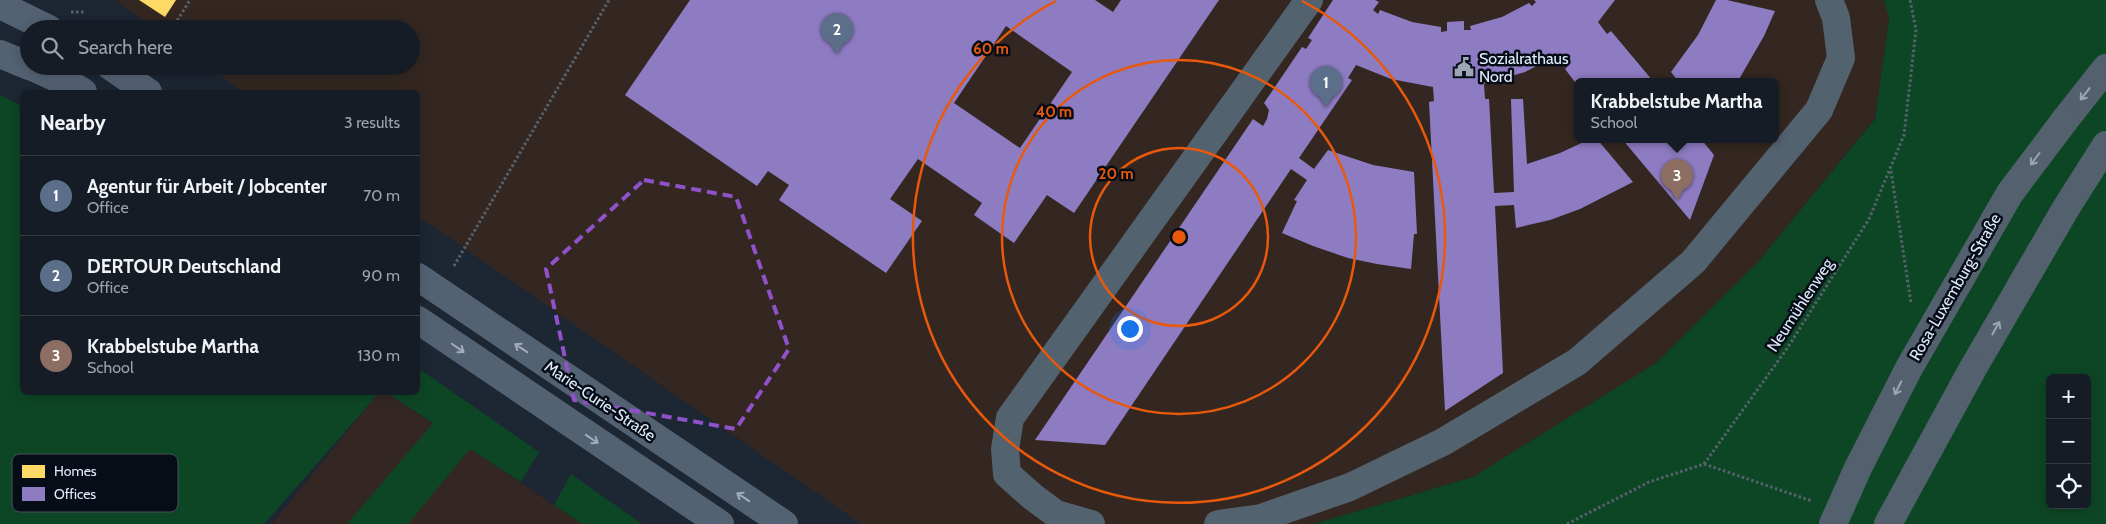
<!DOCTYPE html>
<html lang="en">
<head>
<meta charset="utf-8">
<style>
	:root { --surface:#161c26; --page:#232932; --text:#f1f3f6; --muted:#9ea1a7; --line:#353a43; --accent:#8c9099 }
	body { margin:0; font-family:Cabin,sans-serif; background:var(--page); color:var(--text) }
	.controls { position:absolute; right:15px; bottom:15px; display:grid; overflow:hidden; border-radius:8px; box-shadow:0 2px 12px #0003 }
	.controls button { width:45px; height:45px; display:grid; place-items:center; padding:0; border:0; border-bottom:1px solid var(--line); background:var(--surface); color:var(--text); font:25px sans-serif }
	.you { position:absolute; left:1129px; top:328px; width:18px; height:18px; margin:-12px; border:4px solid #fff; border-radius:50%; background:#1a73e8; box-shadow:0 0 0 8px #1a73e833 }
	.badge { display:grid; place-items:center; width:32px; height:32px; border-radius:50%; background:var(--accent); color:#fff; font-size:16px; font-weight:700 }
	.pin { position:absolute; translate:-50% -41px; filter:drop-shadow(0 1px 2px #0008) }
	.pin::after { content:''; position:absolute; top:26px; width:18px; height:15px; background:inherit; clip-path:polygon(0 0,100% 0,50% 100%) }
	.popup { position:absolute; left:1574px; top:78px; width:205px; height:65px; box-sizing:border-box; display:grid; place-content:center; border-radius:8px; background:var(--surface); filter:drop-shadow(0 1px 4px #0005); font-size:16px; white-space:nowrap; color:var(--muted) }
	.popup b { font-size:19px; color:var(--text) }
	.popup::after { content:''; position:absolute; left:50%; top:100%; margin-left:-10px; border:10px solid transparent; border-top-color:var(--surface) }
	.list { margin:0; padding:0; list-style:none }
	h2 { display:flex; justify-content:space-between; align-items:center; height:65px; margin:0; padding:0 20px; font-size:21px }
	h2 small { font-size:16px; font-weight:400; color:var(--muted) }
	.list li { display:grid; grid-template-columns:32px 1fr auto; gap:15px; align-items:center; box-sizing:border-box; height:80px; padding:0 20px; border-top:1px solid var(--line) }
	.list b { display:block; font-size:19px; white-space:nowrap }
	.list p { margin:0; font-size:16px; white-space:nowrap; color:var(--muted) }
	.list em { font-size:16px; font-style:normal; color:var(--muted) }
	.icon { flex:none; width:28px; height:28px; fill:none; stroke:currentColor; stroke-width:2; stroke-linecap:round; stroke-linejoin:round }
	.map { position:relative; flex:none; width:2106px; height:524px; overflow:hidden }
	.search { position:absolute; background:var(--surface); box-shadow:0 2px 12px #0003; left:20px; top:20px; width:400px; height:55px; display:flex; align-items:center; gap:12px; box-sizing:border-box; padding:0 18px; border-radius:28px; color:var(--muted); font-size:19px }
	.panel { position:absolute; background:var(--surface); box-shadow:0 2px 12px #0003; left:20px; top:90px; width:400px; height:305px; border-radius:8px }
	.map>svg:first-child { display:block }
</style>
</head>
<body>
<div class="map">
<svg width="2106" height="524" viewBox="0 0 2106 524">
	<rect width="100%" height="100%" fill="#1d2633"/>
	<path fill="#342721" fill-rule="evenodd" d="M116,0H1884L1889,19L1875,118L1758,262L1656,363L1473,477L1314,524H861L418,216V92H243L207,66H411V29H155ZM1578,81H1776V139H1578Z"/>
	<path fill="#342623" d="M379,392L387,393L582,524H272Z"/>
	<g fill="#0d4625" fill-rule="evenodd">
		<path d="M1884,0H2106V524H1314L1473,477L1656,363L1758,262L1875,119L1889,19ZM2050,378H2087V505H2050Z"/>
		<path d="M0,95L22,106V392L379,393L264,524H0Z"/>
		<path d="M418,368L539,452L521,482L470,449L408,524H347L433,423L387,393L418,392Z"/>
		<path d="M571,474L642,524H582L554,505Z"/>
	</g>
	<path fill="#ffd966" d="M139,0H176L165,17Z"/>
	<g fill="#8e7cc3" fill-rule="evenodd">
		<path d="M690,0H1095L1113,12L1121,0H1219L1074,213L1047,195L1014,243L974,215L982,203L918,159L890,199L922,221L886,273L779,200L789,185L768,171L757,186L625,95ZM1006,26L1072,72L1020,148L954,103Z"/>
		<path d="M1333,0H1375L1379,2L1373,10L1378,14L1380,10L1412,22L1441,27V32L1447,31V22L1464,21V30H1471L1470,26L1502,17L1529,3L1532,6L1536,2L1534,0H1615L1598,22L1607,34L1611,31L1653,81H1578V86L1565,69L1568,66L1558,55L1525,72L1484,84L1485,99H1489L1494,193L1514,192L1511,99H1523L1527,164L1560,153L1590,139H1597L1633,182L1580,209L1550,220L1516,228L1514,205L1495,206L1503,373L1445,411L1429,102L1434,101L1433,87L1391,79L1356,65L1348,78L1352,80L1299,158L1314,169L1328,150L1373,165L1414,172L1417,234H1414L1411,269L1377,264L1348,258L1313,246L1282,233L1297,201L1294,200L1307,180L1291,169L1105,445L1035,440L1253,119L1263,126L1267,119L1269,110L1264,103L1302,47L1306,49L1312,40L1308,38Z"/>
		<path d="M1716,0H1727L1775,11L1764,36L1738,81H1678L1671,72L1698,35Z"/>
		<path d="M1622,139H1701L1714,155L1690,220Z"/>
	</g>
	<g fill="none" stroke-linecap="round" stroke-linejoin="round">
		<g stroke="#57626d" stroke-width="3" stroke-dasharray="2.5 2.5" stroke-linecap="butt">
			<path d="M71,12H86"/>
			<path d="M172,29L190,0"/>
			<path d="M1891,171L1911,303"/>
			<path d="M454,266L609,0"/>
			<path d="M1704,464L1812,501"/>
			<path d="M1567,524L1649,482L1704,464L1786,350L1869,219L1904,135L1916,30L1910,0"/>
		</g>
		<g stroke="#53626f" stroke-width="28">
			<path d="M1091,524L1056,514L1033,497L1007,474L1005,449L1010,418L1309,0"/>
			<path d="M1218,524L1261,518L1350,487L1443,442L1577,362L1693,262L1819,110L1841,58L1836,18L1829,0"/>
		</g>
		<g stroke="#536273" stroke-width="28">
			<path d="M0,5L49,29"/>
			<path d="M0,54L29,66"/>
			<path d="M30,66L70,84L83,92"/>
			<path d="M110,66L148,92"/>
			<path d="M418,277L784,524"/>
			<path d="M418,320L720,524"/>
		</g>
		<g stroke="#53606d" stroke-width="28">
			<path d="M2065,120L2106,68"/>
			<path d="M1972,370L2066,208L2106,145"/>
		</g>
		<g stroke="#53606d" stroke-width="28">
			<path d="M1833,524L1858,468L1909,368L2010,193L2065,120"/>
			<path d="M1888,524L1972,370"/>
		</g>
	</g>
	<defs><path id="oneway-shaft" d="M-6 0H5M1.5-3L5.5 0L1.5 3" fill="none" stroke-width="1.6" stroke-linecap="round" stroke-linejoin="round" transform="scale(1.25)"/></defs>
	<g stroke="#9aa6b4">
		<use href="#oneway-shaft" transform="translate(2085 94) rotate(128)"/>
		<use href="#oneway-shaft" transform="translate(2035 159) rotate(127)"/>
		<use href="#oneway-shaft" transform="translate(1996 328) rotate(-60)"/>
		<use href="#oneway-shaft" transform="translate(1898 388) rotate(117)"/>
	</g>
	<g stroke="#a1adbe">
		<use href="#oneway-shaft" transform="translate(458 348) rotate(35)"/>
		<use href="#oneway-shaft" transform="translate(521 348) rotate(-146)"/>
		<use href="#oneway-shaft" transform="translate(592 439) rotate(34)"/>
		<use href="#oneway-shaft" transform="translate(743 497) rotate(-146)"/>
	</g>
	<path fill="none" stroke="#8f52cb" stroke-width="4" stroke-dasharray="10 6" stroke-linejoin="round" d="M644,180L736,197L789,349L736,429L574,400L546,269Z"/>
	<g fill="none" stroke="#e8590c" stroke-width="2.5">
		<circle cx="1179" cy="237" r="89"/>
		<circle cx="1179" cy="237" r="177"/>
		<path d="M1302 1A266 266 0 1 1 1056 1"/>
	</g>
	<defs>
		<symbol id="civic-bare" viewBox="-9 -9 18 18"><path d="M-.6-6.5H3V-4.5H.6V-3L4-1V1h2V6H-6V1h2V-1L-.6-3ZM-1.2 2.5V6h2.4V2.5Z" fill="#9ca6b5" stroke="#070d17" stroke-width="2.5" paint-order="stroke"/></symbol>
	</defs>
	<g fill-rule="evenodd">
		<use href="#civic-bare" x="1450" y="53" width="28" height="28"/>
	</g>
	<g text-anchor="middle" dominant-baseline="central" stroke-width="5" stroke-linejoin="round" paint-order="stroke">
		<g font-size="16" fill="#e1ebfb" stroke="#070d17" text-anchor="start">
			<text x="1479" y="58">Sozialrathaus<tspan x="1479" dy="18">Nord</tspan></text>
		</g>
		<g font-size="16" fill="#e1ebfb" stroke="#070d17">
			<text transform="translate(1955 287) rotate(-60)">Rosa-Luxemburg-Straße</text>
			<text transform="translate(1800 305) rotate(-57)">Neumühlenweg</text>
			<text transform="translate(600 401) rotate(34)">Marie-Curie-Straße</text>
		</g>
	</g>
	<rect x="12" y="454" width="166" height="58" rx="8" fill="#070d17" stroke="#48505b" stroke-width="1"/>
	<rect x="22" y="465" width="23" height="13" fill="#ffd966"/>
	<rect x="22" y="487" width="23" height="14" fill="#8e7cc3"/>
	<g font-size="14" fill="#e1ebfb">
		<text x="54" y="476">Homes</text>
		<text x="54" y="499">Offices</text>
	</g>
	<circle cx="1179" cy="237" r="8" fill="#e8590c" stroke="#070d17" stroke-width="2.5"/>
	<g font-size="15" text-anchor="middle" font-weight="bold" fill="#e8590c" stroke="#070d17" stroke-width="5" stroke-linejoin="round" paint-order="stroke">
		<text x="991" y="54">60 m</text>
		<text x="1054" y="117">40 m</text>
		<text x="1116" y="179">20 m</text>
	</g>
</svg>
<div class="controls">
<button>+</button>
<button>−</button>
<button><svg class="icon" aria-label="locate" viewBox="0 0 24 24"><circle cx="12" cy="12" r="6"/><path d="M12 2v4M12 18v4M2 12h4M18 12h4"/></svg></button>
</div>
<div class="you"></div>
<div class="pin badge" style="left:1326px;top:107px;background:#5c6f8a">1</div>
<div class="pin badge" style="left:837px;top:54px;background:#5c6f8a">2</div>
<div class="pin badge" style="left:1677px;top:200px;background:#8d6e63">3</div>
<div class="popup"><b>Krabbelstube Martha</b>School</div>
<div class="search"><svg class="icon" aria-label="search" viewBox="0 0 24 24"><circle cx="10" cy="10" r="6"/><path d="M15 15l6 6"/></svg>Search here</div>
<section class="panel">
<h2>Nearby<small>3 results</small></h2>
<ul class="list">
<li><span class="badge" style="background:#5c6f8a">1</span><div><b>Agentur für Arbeit / Jobcenter</b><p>Office</p></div><em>70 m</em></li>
<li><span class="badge" style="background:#5c6f8a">2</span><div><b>DERTOUR Deutschland</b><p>Office</p></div><em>90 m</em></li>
<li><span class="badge" style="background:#8d6e63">3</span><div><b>Krabbelstube Martha</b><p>School</p></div><em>130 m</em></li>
</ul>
</section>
</div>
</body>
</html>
